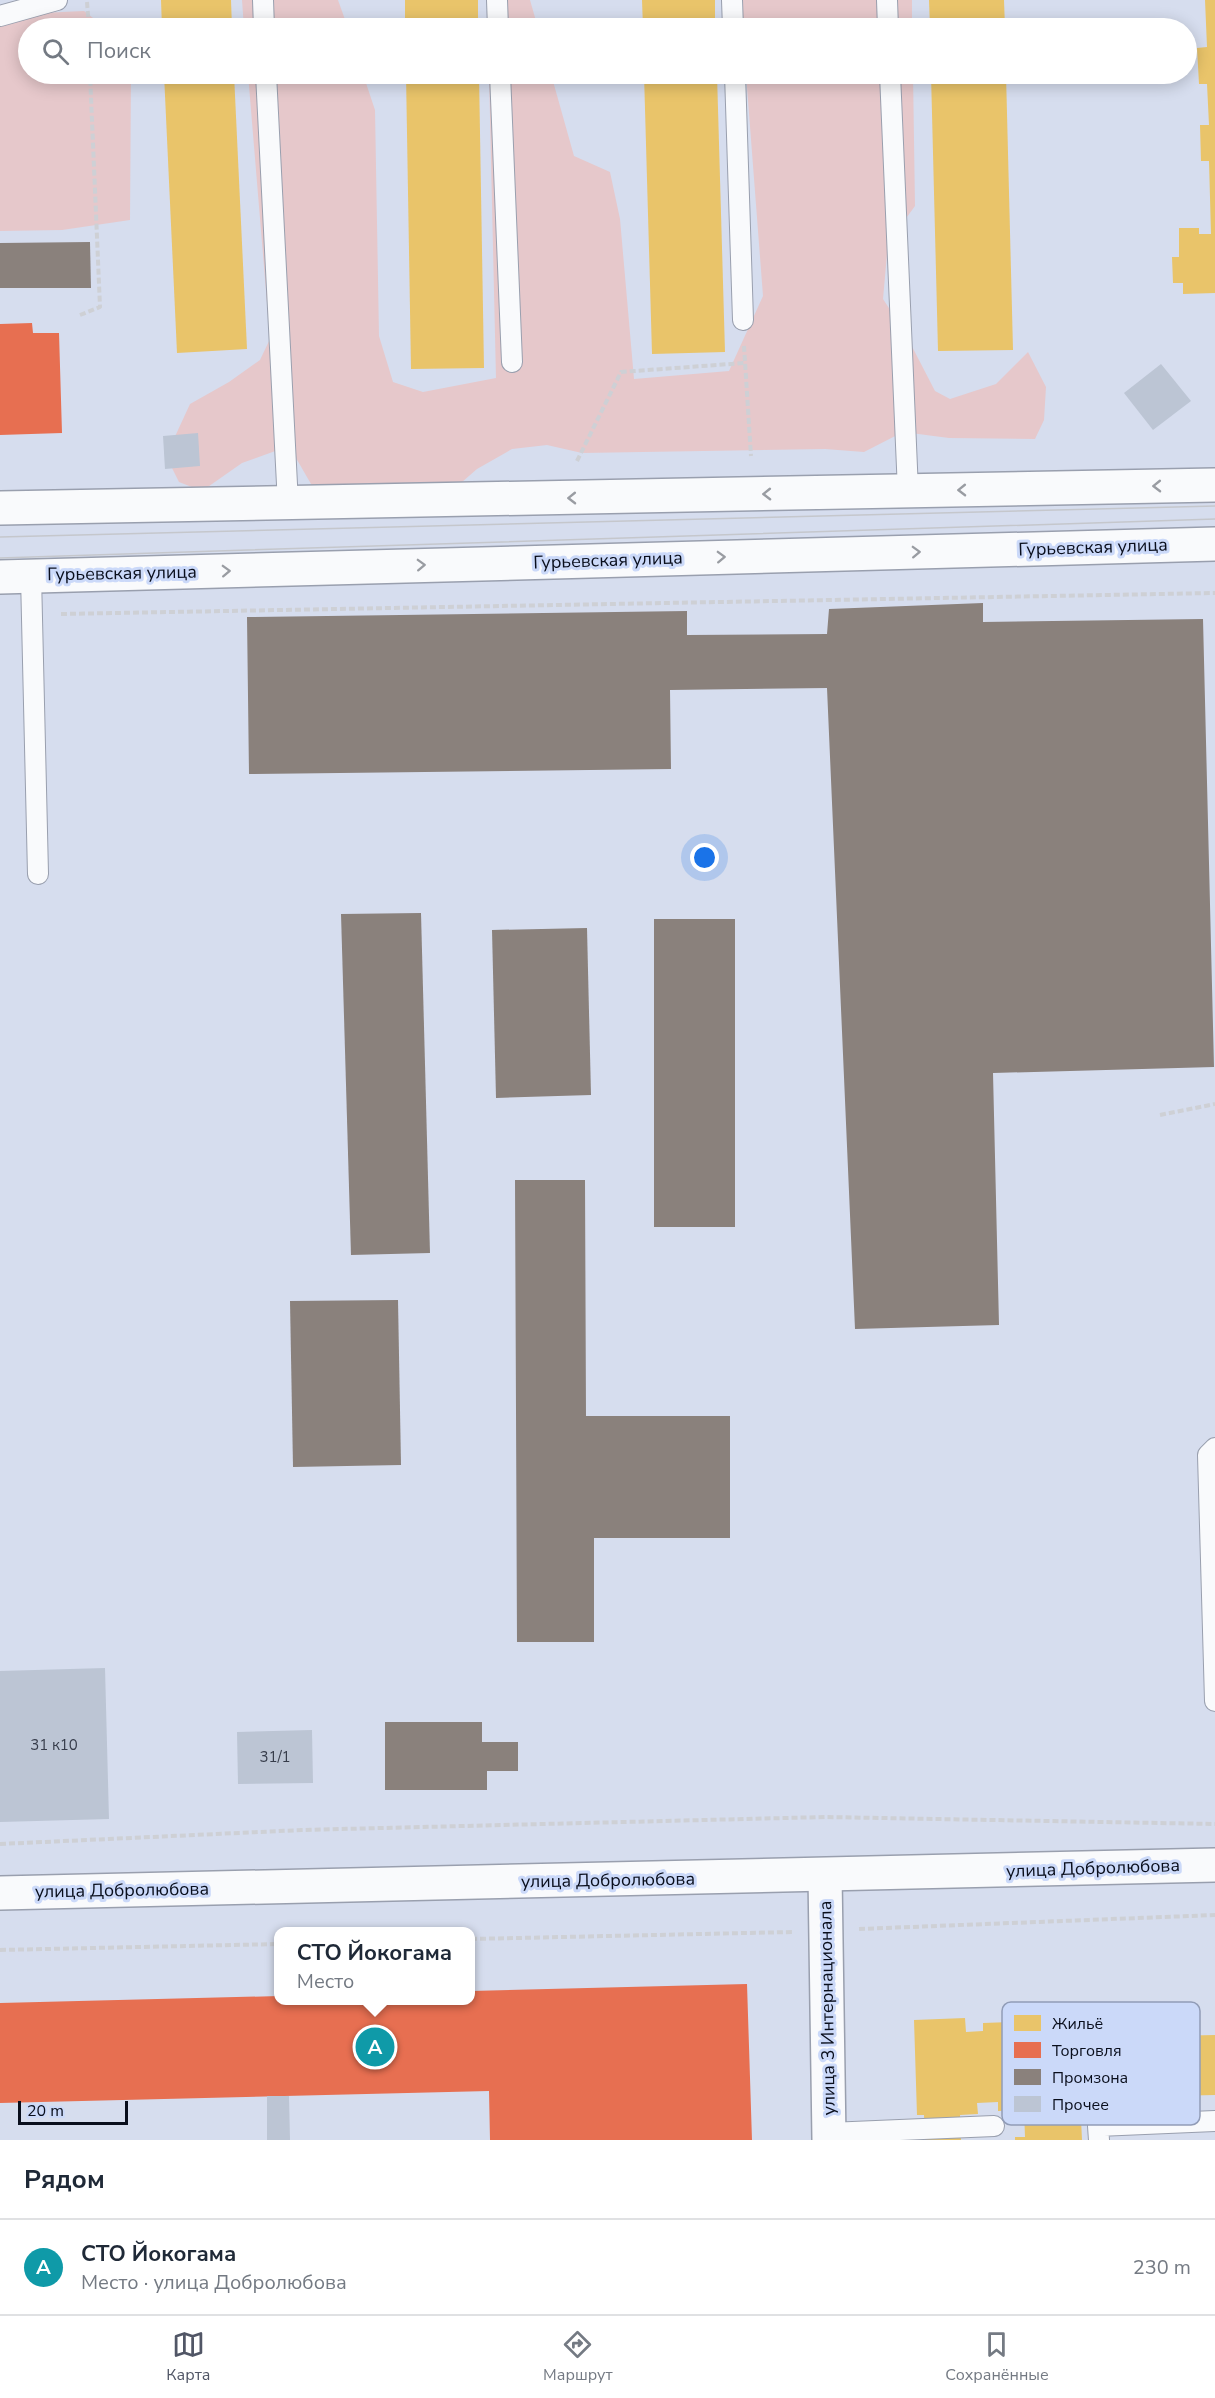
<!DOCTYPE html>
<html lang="ru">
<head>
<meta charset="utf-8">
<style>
	:root { --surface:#fff; --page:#f6f6f7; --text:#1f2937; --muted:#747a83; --line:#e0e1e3; --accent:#515666 }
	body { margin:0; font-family:"Nunito Sans",sans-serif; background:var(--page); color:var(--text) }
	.scale { position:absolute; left:18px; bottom:15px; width:110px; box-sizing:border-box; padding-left:6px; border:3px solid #090e1c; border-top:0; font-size:16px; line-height:21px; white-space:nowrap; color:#090e1c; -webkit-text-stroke:4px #cbd9f9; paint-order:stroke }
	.you { position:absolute; left:705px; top:858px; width:21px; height:21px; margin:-15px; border:4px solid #fff; border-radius:50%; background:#1a73e8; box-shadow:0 0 0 9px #1a73e833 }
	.badge { display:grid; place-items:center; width:39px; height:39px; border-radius:50%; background:var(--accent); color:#fff; font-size:20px; font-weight:700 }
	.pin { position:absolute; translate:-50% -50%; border:3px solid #fff; box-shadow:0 2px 6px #0006 }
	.popup { position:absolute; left:274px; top:1927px; width:201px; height:78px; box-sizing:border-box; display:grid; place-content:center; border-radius:12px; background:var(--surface); filter:drop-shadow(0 2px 4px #0005); font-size:20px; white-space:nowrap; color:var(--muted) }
	.popup b { font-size:22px; color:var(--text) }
	.popup::after { content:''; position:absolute; left:50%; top:100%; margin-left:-12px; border:12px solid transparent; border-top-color:var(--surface) }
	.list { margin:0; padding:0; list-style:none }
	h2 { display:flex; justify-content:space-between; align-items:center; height:78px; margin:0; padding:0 24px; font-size:26px }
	h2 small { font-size:20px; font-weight:400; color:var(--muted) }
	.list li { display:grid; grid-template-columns:39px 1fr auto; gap:18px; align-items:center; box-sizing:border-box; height:96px; padding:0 24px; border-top:2px solid var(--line) }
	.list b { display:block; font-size:22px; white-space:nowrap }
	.list p { margin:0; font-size:20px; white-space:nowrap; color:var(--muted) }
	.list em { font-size:20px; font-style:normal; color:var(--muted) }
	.icon { flex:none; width:33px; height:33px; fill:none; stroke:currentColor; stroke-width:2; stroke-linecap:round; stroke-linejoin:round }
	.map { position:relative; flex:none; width:1215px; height:2140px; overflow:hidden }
	.search { position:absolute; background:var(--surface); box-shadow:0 3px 15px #0003; left:18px; right:18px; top:18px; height:66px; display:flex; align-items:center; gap:15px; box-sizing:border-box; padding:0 21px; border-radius:33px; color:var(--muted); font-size:22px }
	.sheet { height:174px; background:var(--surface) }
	nav { display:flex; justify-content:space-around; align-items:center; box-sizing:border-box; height:84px; border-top:2px solid var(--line); background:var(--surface); font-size:16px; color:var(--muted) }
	nav a { display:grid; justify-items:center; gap:3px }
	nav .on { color:var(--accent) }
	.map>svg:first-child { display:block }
</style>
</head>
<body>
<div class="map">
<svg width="1215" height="2140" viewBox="0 0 1215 2140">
	<rect width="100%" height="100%" fill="#d6ddee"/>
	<g fill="#e6c8cb">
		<path d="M242,0H338L348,28H244Z"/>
		<path d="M488,0H530L538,28H488Z"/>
		<path d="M740,0H912V28H742Z"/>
		<path d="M0,10L20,14L84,11L106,28H28V74H131L130,220L62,230L0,231Z"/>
		<path d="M248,74H363L375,110L379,336L393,382L423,392L496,378L489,74H551L574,156L610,172L620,219L634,379L729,371L763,296L746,74H913L915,206L888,243L883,299L904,331L935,391L950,399L996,384L1028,352L1046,387L1044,420L1035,439L949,438L903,432L864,452L825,449L582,453L547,445L512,449L477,469L454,489L318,496L289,446L242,463L202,491L179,482L166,456L190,404L229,382L260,360L270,339Z"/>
	</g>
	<g fill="#e9c46a">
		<path d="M161,0H231L232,28H162Z"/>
		<rect x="405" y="0" width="73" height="28"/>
		<path d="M642,0H715V28H643Z"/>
		<path d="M929,0H1004L1005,28H930Z"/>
		<path d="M1205,0H1215V293L1183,294V283H1173L1172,257H1179V228H1199V234H1211L1209,161H1201L1200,125H1209L1207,84H1199L1197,48L1207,47Z"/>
		<path d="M164,74H234L247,349L177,353Z"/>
		<path d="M406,74H479L484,368L411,369Z"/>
		<path d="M644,74H717L725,352L652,354Z"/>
		<path d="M931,74H1006L1013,350L938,351Z"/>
		<path d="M965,2018L966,2032L983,2031V2023L1042,2021V2035L1078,2034V2038L1215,2035V2095L1080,2098L1082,2140H1015V2137H1025L1024,2110L998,2111V2102L977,2103L978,2114L960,2115L961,2140H925L924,2115H917L914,2020Z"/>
	</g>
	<g fill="#e76f51">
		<path d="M32,323L33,333H59L62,433L0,435V324Z"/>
		<path d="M747,1984L752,2140H490L489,2091L0,2103V2003L279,1996V2000H471V1991Z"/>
	</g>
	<g fill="#8a817c">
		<path d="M90,242L91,288H0V243Z"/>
		<path d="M983,603V622L1203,619L1214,1067L993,1073L999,1325L855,1329L827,688L670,690L671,769L249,774L247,617L687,611V635L827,634L829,609Z"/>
		<path d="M421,913L430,1253L351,1255L341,914Z"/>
		<rect x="654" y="919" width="81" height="308"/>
		<path d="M587,928L591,1095L496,1098L492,930Z"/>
		<path d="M515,1180H585L586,1416H730V1538H594V1642H517Z"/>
		<path d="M398,1300L401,1465L293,1467L290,1301Z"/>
		<path d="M385,1722H482V1742H518V1771H487V1790H385Z"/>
	</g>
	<g fill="#bcc5d4">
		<path d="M1161,364L1191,401L1153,430L1124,393Z"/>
		<path d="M198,433L200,466L165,469L163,436Z"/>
		<path d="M105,1668L109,1819L0,1822V1671Z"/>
		<path d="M312,1730L313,1783L238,1784L237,1732Z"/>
		<path d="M267,2096H289L290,2140H267Z"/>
	</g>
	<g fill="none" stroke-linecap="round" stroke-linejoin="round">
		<defs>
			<g id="lane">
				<path d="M263,0L264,28"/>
				<path d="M497,0L498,28"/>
				<path d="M732,0L733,28"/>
				<path d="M887,0L888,28"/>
				<path d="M0,16L57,0"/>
				<path d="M266,74L288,504"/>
				<path d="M500,74L512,362"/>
				<path d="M735,74L743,320"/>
				<path d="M890,74L908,491"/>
				<path d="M31,576L38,874"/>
				<path d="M1215,1448L1208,1455L1215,1701"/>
				<path d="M829,2133L994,2126"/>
				<path d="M1099,2140L1098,2126L1215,2121"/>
			</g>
			<path id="street" d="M825,1875L829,2140"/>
			<g id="secondary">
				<path d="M0,508L1215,485"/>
				<path d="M0,577L1215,544"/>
				<path d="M0,1893L1215,1865"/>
			</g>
		</defs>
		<use href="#lane" stroke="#999fae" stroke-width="22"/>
		<use href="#street" stroke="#999fae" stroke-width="36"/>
		<use href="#secondary" stroke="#999fae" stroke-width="36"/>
		<g stroke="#ced0d5" stroke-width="4" stroke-dasharray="6 3" stroke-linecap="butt">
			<path d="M87,2L89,28"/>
			<path d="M80,315L100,307L90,74"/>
			<path d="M744,346L751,456"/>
			<path d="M577,461L621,372L744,363"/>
			<path d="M61,614L1215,593"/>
			<path d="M1160,1115L1215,1104"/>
			<path d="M0,1844L302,1830L825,1817L1215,1824"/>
			<path d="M859,1929L1215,1915"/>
			<path d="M471,1939L792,1932"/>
			<path d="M0,1950L279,1944"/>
		</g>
		<use href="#lane" stroke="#f9fafc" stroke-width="20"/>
		<use href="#street" stroke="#f9fafc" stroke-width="33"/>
		<use href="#secondary" stroke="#f9fafc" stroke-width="33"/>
		<g stroke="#c5c7cc" stroke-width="1.5">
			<path d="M0,537L1215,506"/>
			<path d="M0,558L1215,519"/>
		</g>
	</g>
	<defs><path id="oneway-chevron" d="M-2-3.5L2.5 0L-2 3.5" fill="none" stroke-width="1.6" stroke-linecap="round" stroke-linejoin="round" transform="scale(1.5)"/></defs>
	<g stroke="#999ca2">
		<use href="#oneway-chevron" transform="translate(1157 486) rotate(179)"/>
		<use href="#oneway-chevron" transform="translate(962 490) rotate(179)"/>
		<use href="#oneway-chevron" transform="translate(767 494) rotate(179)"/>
		<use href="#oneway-chevron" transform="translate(572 498) rotate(179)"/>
		<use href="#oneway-chevron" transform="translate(916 552) rotate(-2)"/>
		<use href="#oneway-chevron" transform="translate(721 557) rotate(-2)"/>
		<use href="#oneway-chevron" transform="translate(421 565) rotate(-2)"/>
		<use href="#oneway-chevron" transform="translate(226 571) rotate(-2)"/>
	</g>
	<g text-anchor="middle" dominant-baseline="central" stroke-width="6" stroke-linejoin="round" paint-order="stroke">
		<g font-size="15" fill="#363c4a">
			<text x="54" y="1745">31 к10</text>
			<text x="275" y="1757">31/1</text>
		</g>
		<g font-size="18" fill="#090e1c" stroke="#cbd9f9">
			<text transform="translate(1093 547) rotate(-2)">Гурьевская улица</text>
			<text transform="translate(608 560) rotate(-2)">Гурьевская улица</text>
			<text transform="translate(122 573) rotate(-1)">Гурьевская улица</text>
			<text transform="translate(1093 1868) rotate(-2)">улица Добролюбова</text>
			<text transform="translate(608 1880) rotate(-1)">улица Добролюбова</text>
			<text transform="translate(122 1890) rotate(-1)">улица Добролюбова</text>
			<text transform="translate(827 2008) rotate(-91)">улица 3 Интернационала</text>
		</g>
	</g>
	<rect x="1002" y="2002" width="198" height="123" rx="9" fill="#cbd9f9" stroke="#919cb7" stroke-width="1.5"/>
	<rect x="1014" y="2015" width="27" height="16" fill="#e9c46a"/>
	<rect x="1014" y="2042" width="27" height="16" fill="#e76f51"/>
	<rect x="1014" y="2069" width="27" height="16" fill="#8a817c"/>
	<rect x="1014" y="2096" width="27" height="16" fill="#bcc5d4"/>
	<g font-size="16" fill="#090e1c">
		<text x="1052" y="2029">Жильё</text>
		<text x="1052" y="2056">Торговля</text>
		<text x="1052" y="2083">Промзона</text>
		<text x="1052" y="2110">Прочее</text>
	</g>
</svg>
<div class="scale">20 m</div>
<div class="you"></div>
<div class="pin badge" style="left:375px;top:2047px;background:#0f9aa8">A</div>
<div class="popup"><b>СТО Йокогама</b>Место</div>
<div class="search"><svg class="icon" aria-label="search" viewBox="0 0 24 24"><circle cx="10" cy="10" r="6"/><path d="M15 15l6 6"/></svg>Поиск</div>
</div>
<section class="sheet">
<h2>Рядом<small></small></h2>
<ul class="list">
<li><span class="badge" style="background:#0f9aa8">A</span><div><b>СТО Йокогама</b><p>Место · улица Добролюбова</p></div><em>230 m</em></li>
</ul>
</section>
<nav>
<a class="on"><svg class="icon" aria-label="map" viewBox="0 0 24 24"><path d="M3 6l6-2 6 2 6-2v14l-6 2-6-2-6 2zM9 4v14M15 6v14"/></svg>Карта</a>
<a><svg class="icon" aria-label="directions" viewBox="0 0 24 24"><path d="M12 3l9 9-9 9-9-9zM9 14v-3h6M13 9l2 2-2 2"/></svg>Маршрут</a>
<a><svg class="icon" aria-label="saved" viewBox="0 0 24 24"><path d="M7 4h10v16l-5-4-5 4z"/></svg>Сохранённые</a>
</nav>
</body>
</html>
